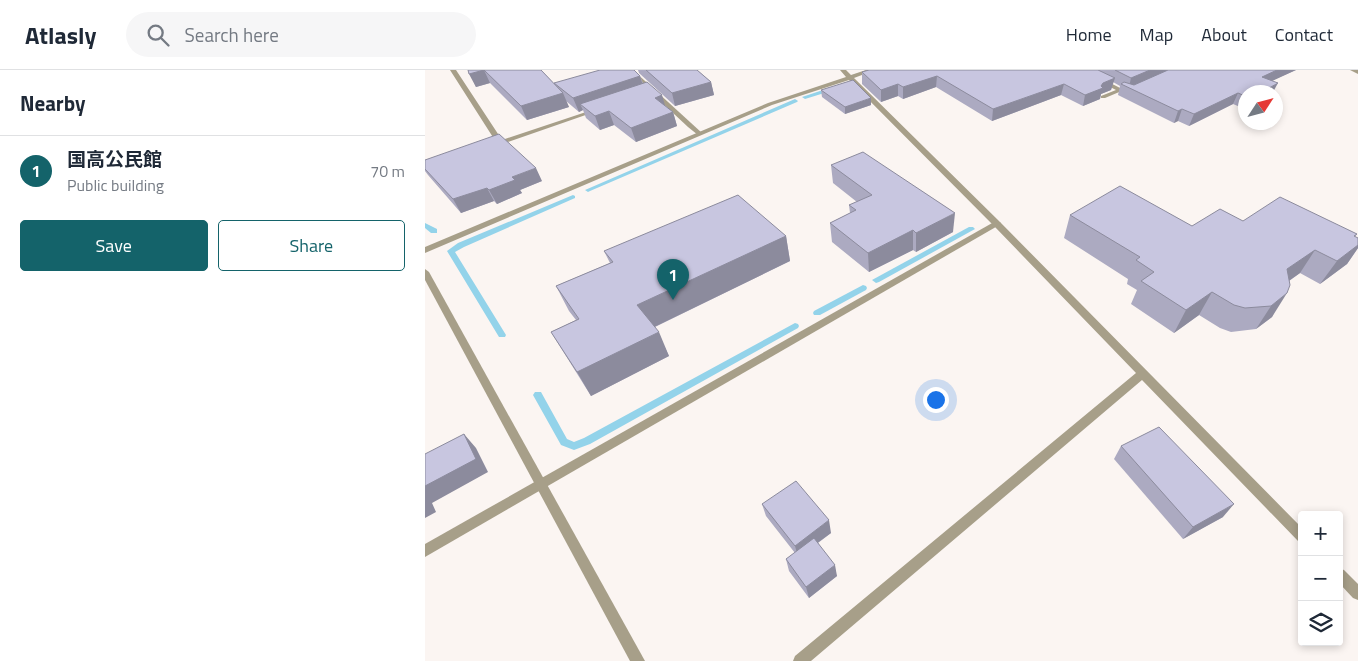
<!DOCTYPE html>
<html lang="en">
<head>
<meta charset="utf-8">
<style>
	:root { --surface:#fff; --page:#f6f6f7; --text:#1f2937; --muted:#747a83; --line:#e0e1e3; --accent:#14636a }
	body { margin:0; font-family:"Titillium Web","Noto Sans JP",sans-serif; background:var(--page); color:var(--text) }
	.controls { position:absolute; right:15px; bottom:15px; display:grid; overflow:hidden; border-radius:5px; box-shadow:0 2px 8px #0003 }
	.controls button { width:45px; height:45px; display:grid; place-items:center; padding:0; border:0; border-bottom:1px solid var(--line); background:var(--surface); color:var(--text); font:25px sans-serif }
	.compass { position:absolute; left:813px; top:15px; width:45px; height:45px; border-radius:50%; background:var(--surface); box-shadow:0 2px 8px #0003; rotate:54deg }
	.you { position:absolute; left:510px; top:329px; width:18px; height:18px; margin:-12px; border:4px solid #fff; border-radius:50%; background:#1a73e8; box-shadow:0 0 0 8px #1a73e833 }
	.badge { display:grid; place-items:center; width:32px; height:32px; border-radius:50%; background:var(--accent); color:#fff; font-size:16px; font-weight:700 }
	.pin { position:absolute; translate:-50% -41px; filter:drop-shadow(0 1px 2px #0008) }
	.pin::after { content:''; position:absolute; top:26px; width:18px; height:15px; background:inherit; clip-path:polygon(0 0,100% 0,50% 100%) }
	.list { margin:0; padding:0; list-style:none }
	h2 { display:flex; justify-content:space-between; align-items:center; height:65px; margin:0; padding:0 20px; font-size:21px }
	h2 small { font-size:16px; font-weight:400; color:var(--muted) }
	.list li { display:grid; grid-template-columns:32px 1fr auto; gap:15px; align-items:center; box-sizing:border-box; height:70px; padding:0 20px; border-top:1px solid var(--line) }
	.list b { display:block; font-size:19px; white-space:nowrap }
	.list p { margin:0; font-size:16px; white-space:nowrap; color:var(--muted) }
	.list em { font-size:16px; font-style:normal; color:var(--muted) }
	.actions { display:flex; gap:10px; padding:15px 20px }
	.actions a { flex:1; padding:11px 0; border:1px solid var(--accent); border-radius:5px; text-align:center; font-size:18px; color:var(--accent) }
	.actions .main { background:var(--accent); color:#fff }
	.icon { flex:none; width:28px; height:28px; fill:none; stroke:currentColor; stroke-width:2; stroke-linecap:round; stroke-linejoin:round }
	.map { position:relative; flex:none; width:933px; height:591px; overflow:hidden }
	header { display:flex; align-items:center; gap:30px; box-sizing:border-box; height:70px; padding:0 25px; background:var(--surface); border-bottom:1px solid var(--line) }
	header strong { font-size:24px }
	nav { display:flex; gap:28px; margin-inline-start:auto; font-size:18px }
	.search { width:350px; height:45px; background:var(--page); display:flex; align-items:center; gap:12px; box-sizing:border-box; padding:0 18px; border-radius:28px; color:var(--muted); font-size:19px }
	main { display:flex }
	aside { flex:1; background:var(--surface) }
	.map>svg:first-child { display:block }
</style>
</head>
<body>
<header>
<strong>Atlasly</strong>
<div class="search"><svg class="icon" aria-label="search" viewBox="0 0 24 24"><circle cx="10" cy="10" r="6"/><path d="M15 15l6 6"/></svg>Search here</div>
<nav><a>Home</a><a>Map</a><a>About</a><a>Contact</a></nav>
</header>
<main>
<aside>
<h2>Nearby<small></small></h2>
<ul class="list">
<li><span class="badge">1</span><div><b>国高公民館</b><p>Public building</p></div><em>70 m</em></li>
</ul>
<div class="actions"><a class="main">Save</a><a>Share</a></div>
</aside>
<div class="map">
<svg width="933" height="591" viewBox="0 0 933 591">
	<rect width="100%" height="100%" fill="#fbf5f2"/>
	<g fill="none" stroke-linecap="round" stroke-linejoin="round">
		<g fill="#93d3ea" fill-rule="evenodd">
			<path d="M407,17L410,19L409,20L380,29L377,27Z"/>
			<path d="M370,29L373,31L372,32L165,121L163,122L160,120Z"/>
			<path d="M148,125L150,126V128L39,177L30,182L81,265L80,267H74L22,181L33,173Z"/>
			<path d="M0,153L12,159V163H6L0,158Z"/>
			<path d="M544,157H548L550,159L454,212L451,213L447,210Z"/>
			<path d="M438,215L441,216L442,218L441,220L395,245H389L388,243L389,241Z"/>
			<path d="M370,253L373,254L374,256L373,258L165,374L149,380L136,375L108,325L110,322H116L142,369L149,372L159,368Z"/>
		</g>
		<g fill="#a79f89" fill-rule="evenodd">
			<path d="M25,0H31L77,70L170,39L175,40L77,74L67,76V74L71,72Z"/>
			<path d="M202,0H208L277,63V65H273L263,57Z"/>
			<path d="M652,0H660L699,20L680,28H676V26L691,20Z"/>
			<path d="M925,0H933V4Z"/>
			<path d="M569,152H575L576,154L0,487V474Z"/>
		</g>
		<g fill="#a79f89" fill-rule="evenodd">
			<path d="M415,0H421L426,5L441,0H450L429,8L575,152L877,458V473L873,471L717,310L386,591H368L370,586L711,303L569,156L424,10L347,35L0,183V177L343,33L421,7Z"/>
			<path d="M0,199L4,202L220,591H205L0,210Z"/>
			<path d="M914,498L919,500L933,514V530L928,528L914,513Z"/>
		</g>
	</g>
	<g fill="#acaac1">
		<path d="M43,0H116L130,15L129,13L215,6L218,13L240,36L248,42L252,56L211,72L189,55L175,60L161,48L158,40L154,42L141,31L144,37L102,50L65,13L51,17Z"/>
		<path d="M213,0H272L286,12L289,25L250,36L214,3Z"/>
		<path d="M444,0H871L820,22V39L808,34L764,56L753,51L749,53L693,25L695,16L688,12L686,20L676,24L675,29L658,36L636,25L567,51L511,17L478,29L473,26L456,32L437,14V2Z"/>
		<path d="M396,20L446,35L420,44L397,27Z"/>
		<path d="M0,90L117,111L95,120L97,123L72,134L69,131L36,143L3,105L0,101Z"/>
		<path d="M406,95L528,162L491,182L488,180L444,202L407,172L405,153L425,143L424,135L432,132L408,113Z"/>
		<path d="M645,145L767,156L818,151L932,164L930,167L933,168V178L922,194L895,214L875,203L864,211L847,247L831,259L806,262L795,258L774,245L749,263L706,234L712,220L702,214L703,209L639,168Z"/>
		<path d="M361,166L365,191L230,257L244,286L166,326L126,262L151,250L144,241L131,216L185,193L179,181Z"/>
		<path d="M696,376L798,447L758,469L689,389Z"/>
		<path d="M337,434L406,463L393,473L412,506L384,528L364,501L361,489L370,483L341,446Z"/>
	</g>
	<g fill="#8c8b9d">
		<path d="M59,0L65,13L51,17L44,4Z"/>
		<path d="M725,0H747L704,17L706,8Z"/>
		<path d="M852,0H871L832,18L837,7Z"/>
		<path d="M215,6L219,19L155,34L158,40L154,42L148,28Z"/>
		<path d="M512,6L511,17L478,29V17Z"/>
		<path d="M690,8L686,20L676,24L675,29L658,36L660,25L678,13Z"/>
		<path d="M286,12L289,25L250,36L247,23Z"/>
		<path d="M853,13L848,22H837Z"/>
		<path d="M473,14V26L456,32V20Z"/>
		<path d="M639,14L636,25L567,51L568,39Z"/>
		<path d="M138,23L144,37L102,50L96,36Z"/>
		<path d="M813,23L808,34L764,56L769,44Z"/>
		<path d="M237,25L241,39L230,28Z"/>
		<path d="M446,28V35L420,44V37Z"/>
		<path d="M757,39L753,51L749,53L753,41Z"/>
		<path d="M184,41L189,55L175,60L170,46Z"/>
		<path d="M248,42L252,56L211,72L206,58Z"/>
		<path d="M111,98L117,111L95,120L97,123L72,134L64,120L87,107Z"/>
		<path d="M62,118L69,131L36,143L28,129Z"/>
		<path d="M530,143L528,162L491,182V163Z"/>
		<path d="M488,160V180L444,202L443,183Z"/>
		<path d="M361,166L365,191L223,260L212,235Z"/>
		<path d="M933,175V178L922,194L895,214L912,191Z"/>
		<path d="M890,180L875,203L848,222L862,199Z"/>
		<path d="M787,222L774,245L749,263L761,240Z"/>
		<path d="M862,223L847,247L831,259L846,236Z"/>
		<path d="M234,262L244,286L166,326L152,302Z"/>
		<path d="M39,364L51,378L63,402L7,433L11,442L0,448V416Z"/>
		<path d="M809,434L798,447L758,469L768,457Z"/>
		<path d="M404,450L406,463L373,487L370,476Z"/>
		<path d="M410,495L412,506L384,528L381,517Z"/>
	</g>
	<g fill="#c8c6e0" stroke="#8c8b9d">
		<path d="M43,0H116L138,23L96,36L59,0L44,4Z"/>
		<path d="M175,0H209L215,6L148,28L129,13Z"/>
		<path d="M221,0H272L286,12L247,23Z"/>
		<path d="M444,0H673L690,8L678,13L676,16L678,18L660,25L639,14L568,39L512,6L478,17L473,14L456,20L437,2Z"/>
		<path d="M690,0H725L706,8Z"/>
		<path d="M743,0H852L837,7L853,13L837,22H820V26L813,23L769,44L757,39L753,41L696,14L699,12L709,15Z"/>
		<path d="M428,10L446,28L420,37L396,20Z"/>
		<path d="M222,12L237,25L230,28L248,42L206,58L184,41L170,46L155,34Z"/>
		<path d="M74,64L111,98L87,107L90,110L64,120L62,118L28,129L0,99V90Z"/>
		<path d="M438,82L530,143L491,163L488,160L443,183L405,153L431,140L424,135L447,125L406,95Z"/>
		<path d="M695,116L767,156L795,139L818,151L855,127L932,164L929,166L933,168V175L912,191L890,180L862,199L865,215L862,223L846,236L820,238L809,235L787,222L761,240L716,211L729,202L711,190L715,187L645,145Z"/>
		<path d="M313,125L361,166L212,235L234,262L152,302L126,262L154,249L131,216L188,192L179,181Z"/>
		<path d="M734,357L809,434L768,457L696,376Z"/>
		<path d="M39,364L51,389L0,416V384Z"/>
		<path d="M371,411L404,450L370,476L337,434Z"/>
		<path d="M389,468L410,495L381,517L361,489Z"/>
	</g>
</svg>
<div class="controls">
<button>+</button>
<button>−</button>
<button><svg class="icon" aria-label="layers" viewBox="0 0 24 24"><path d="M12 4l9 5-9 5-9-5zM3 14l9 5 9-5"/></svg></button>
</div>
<svg class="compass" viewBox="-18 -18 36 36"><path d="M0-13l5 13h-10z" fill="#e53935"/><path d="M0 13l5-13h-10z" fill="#747a83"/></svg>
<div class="you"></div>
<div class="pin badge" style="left:248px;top:230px">1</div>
</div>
</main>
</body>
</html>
